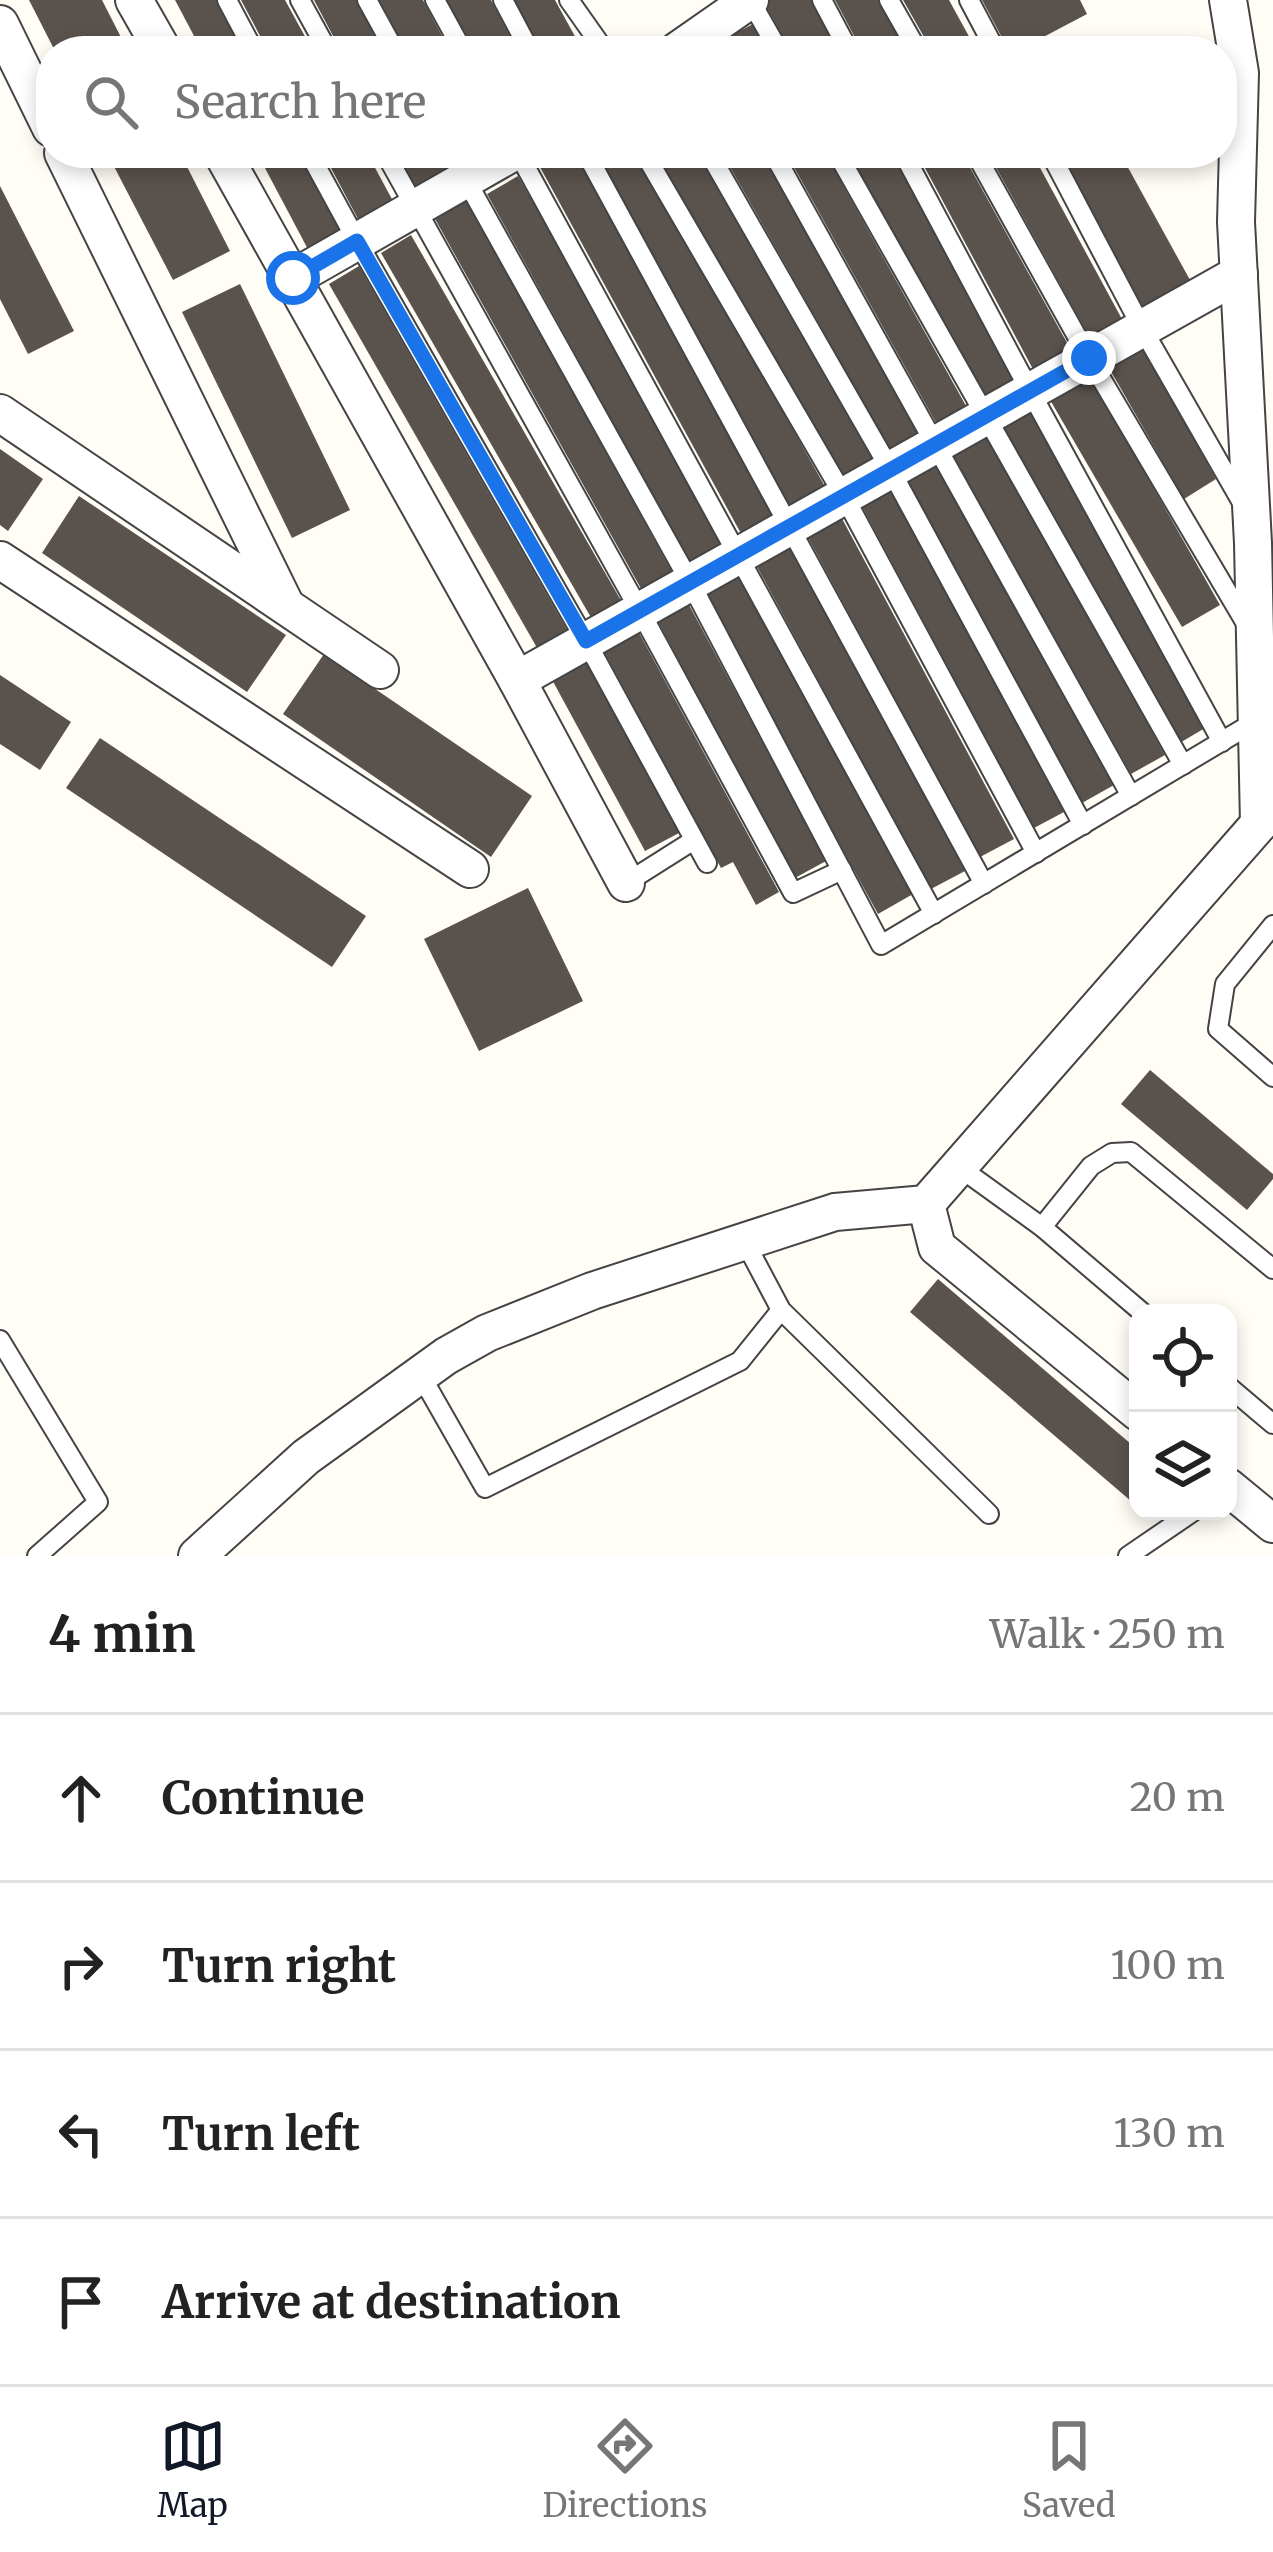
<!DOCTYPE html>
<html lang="en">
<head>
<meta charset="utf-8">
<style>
	:root { --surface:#fff; --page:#f6f6f6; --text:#222; --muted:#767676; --line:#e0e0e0; --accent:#111827 }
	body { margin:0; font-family:Merriweather,serif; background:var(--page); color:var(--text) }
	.controls { position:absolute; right:36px; bottom:36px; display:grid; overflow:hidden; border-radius:24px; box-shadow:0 6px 18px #0003 }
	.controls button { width:108px; height:108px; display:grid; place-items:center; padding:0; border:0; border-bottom:3px solid var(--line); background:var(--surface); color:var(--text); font:60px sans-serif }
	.stop { position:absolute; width:36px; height:36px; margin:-27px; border:9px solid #1a73e8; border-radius:50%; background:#fff }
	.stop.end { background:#1a73e8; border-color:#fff; box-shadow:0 3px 12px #0008 }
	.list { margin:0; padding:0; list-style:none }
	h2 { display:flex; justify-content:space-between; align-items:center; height:156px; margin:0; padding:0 48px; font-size:51px }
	h2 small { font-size:39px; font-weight:400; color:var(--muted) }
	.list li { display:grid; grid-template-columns:78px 1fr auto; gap:36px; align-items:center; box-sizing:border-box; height:168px; padding:0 48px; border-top:3px solid var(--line) }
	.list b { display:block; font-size:45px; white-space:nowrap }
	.list em { font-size:39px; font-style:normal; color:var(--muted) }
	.icon { flex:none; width:66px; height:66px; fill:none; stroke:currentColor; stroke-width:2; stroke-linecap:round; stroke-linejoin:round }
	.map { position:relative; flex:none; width:1273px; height:1556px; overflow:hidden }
	.search { position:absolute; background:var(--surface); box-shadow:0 6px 18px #0003; left:36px; right:36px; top:36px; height:132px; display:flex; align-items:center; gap:30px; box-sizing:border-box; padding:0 42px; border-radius:48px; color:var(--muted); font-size:45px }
	.sheet { height:828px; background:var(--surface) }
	nav { display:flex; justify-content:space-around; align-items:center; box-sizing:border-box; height:168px; border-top:3px solid var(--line); background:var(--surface); font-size:33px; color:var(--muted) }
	nav a { display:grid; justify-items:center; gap:6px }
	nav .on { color:var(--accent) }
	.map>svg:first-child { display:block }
</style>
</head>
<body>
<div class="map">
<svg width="1273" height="1556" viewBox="0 0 1273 1556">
	<rect width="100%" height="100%" fill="#fffdf5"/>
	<g fill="#5a524d">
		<path d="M29,0H102L128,51H55Z"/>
		<path d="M175,0H219L247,51H202Z"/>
		<path d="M241,0H285L313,51H268Z"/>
		<path d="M314,0H358L385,51H341Z"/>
		<path d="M379,0H423L450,51H406Z"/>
		<path d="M446,0H491L518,51H474Z"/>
		<path d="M511,0H555L583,51H539Z"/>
		<path d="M769,0H811L838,51H791L764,3Z"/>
		<path d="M835,0H878L906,51H862Z"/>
		<path d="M903,0H949L977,51H932Z"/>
		<path d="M982,0H1080L1087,14L1017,51H1009Z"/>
		<path d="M753,24L768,51H729L723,40Z"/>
		<path d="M107,153H180L230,251L173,280Z"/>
		<path d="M257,153H301L346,237L311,255Z"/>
		<path d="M323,153H367L393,201L358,219Z"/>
		<path d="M395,153H440L449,170L414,189Z"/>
		<path d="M545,153H575L776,522L744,539L535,158Z"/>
		<path d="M597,153H638L828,492L792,513Z"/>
		<path d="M656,153H697L875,464L844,482Z"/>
		<path d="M722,153H762L924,438L894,456Z"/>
		<path d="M786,153H825L970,413L940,430Z"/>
		<path d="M848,153H892L1015,385L987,401Z"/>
		<path d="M917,153H962L1071,350L1035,373Z"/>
		<path d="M988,153H1032L1123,321L1092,342Z"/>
		<path d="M1061,153H1120L1195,289L1147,318Z"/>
		<path d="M518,176L729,545L693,568L487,194Z"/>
		<path d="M0,186L74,331L28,354L0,299Z"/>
		<path d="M466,201L675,577L644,594L435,219Z"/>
		<path d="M411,235L623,604L593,621L381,253Z"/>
		<path d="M359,266L570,635L540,653L329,284Z"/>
		<path d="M240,284L350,510L292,538L182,312Z"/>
		<path d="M1142,346L1216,479L1184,499L1109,368Z"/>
		<path d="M1087,371L1220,605L1182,627L1046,393Z"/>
		<path d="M1027,407L1205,728L1178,744L999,422Z"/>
		<path d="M984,431L1165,755L1131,774L950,450Z"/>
		<path d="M0,449L43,479L8,531L0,525Z"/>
		<path d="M933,459L1114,785L1082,803L901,477Z"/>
		<path d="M888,485L1064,812L1034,828L859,501Z"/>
		<path d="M79,496L286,635L247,692L42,553Z"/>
		<path d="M839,513L1014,839L980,857L805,532Z"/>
		<path d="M790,545L965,871L931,889L755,563Z"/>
		<path d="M734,570L913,894L878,914L699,589Z"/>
		<path d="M687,601L826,861L795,878L656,618Z"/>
		<path d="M636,627L779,892L756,905L733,862L721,868L601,646Z"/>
		<path d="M324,654L532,796L491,857L283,714Z"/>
		<path d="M584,658L679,833L645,851L550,676Z"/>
		<path d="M0,675L71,722L40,770L0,744Z"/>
		<path d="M100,738L366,916L332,967L66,788Z"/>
		<path d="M528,888L583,1001L479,1051L424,939Z"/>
		<path d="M1150,1070L1273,1174V1179L1247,1210L1121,1104Z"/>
		<path d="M938,1279L1138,1450V1507L910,1312Z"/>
	</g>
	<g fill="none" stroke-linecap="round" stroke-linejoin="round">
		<defs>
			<g id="service">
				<path d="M227,0L254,51"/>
				<path d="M300,0L328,51"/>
				<path d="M367,0L395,51"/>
				<path d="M435,0L463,51"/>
				<path d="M503,0L530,51"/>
				<path d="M569,0L605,51"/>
				<path d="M750,0L779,51"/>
				<path d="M822,0L849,51"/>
				<path d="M889,0L918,51"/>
				<path d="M969,0L996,51"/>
				<path d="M309,153L357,241L586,641L707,863"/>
				<path d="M385,153L640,611L793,893L842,870"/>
				<path d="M451,153L690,582L881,945L1256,721"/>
				<path d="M518,153L934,914"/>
				<path d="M586,153L984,884"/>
				<path d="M644,153L844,496L1036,853"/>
				<path d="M709,153L890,469L1083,825"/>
				<path d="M773,153L1131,796"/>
				<path d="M837,153L1183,765"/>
				<path d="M903,153L1030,391L1222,742"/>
				<path d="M975,153L1089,358L1248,627"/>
				<path d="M1050,153L1142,328L1244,506"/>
				<path d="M626,883L694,840"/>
				<path d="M1273,925L1225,984L1218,1029L1273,1077"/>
				<path d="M959,1167L1042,1227L1143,1313"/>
				<path d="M1042,1227L1091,1166L1112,1153L1131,1152L1273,1269"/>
				<path d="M745,1242L781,1310L989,1514"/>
				<path d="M0,1340L98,1502L37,1556"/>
				<path d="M420,1374L485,1488L740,1361L781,1310"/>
				<path d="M1228,1386L1273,1424"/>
				<path d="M1128,1556L1194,1511"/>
			</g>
			<g id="minor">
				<path d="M134,0L163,51"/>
				<path d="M1228,0L1240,73L1236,222L1253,543L1259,824"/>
				<path d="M0,24L51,128"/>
				<path d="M677,51L750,0"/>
				<path d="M63,153L286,606"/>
				<path d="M222,153L517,680L626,883"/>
				<path d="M293,278L512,153"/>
				<path d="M0,413L380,670"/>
				<path d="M0,560L470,869"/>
				<path d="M517,680L1239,274"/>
				<path d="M926,1204L937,1247L1138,1412"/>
				<path d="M1228,1487L1273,1524"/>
				<path d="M197,1556L306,1457L446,1356L487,1333L592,1291L835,1212L926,1204L1273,808"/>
			</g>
		</defs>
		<use href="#service" stroke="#444" stroke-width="22"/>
		<use href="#minor" stroke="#444" stroke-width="40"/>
		<use href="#service" stroke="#fff" stroke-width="18"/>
		<use href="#minor" stroke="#fff" stroke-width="36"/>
	</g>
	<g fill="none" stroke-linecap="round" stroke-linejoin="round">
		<path stroke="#1a73e8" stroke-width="15" d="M293,278L357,241L586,641L1089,358"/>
	</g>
</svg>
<div class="controls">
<button><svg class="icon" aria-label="locate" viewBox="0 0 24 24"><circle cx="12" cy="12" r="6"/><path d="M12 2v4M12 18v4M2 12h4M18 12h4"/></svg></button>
<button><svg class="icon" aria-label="layers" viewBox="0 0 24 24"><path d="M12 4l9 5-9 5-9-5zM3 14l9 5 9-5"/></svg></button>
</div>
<div class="stop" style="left:293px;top:278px"></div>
<div class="stop end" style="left:1089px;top:358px"></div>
<div class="search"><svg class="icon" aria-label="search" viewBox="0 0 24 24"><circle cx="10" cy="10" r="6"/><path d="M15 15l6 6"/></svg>Search here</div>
</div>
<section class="sheet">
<h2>4 min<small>Walk · 250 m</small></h2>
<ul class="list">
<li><svg class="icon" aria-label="ahead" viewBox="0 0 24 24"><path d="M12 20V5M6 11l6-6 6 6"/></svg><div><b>Continue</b></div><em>20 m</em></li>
<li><svg class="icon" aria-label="right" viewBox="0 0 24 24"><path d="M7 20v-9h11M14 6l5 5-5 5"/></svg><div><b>Turn right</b></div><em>100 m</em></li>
<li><svg class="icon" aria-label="left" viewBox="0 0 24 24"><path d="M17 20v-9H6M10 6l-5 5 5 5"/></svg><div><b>Turn left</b></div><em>130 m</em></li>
<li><svg class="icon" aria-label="arrive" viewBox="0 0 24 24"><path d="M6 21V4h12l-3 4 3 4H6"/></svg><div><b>Arrive at destination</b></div></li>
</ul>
</section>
<nav>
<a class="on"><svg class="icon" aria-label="map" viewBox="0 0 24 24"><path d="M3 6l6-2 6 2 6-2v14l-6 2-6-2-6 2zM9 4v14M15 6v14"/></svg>Map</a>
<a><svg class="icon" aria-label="directions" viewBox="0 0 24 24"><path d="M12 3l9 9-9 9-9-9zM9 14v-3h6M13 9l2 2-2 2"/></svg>Directions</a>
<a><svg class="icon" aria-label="saved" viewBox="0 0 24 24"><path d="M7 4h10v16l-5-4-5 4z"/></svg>Saved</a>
</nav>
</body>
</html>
